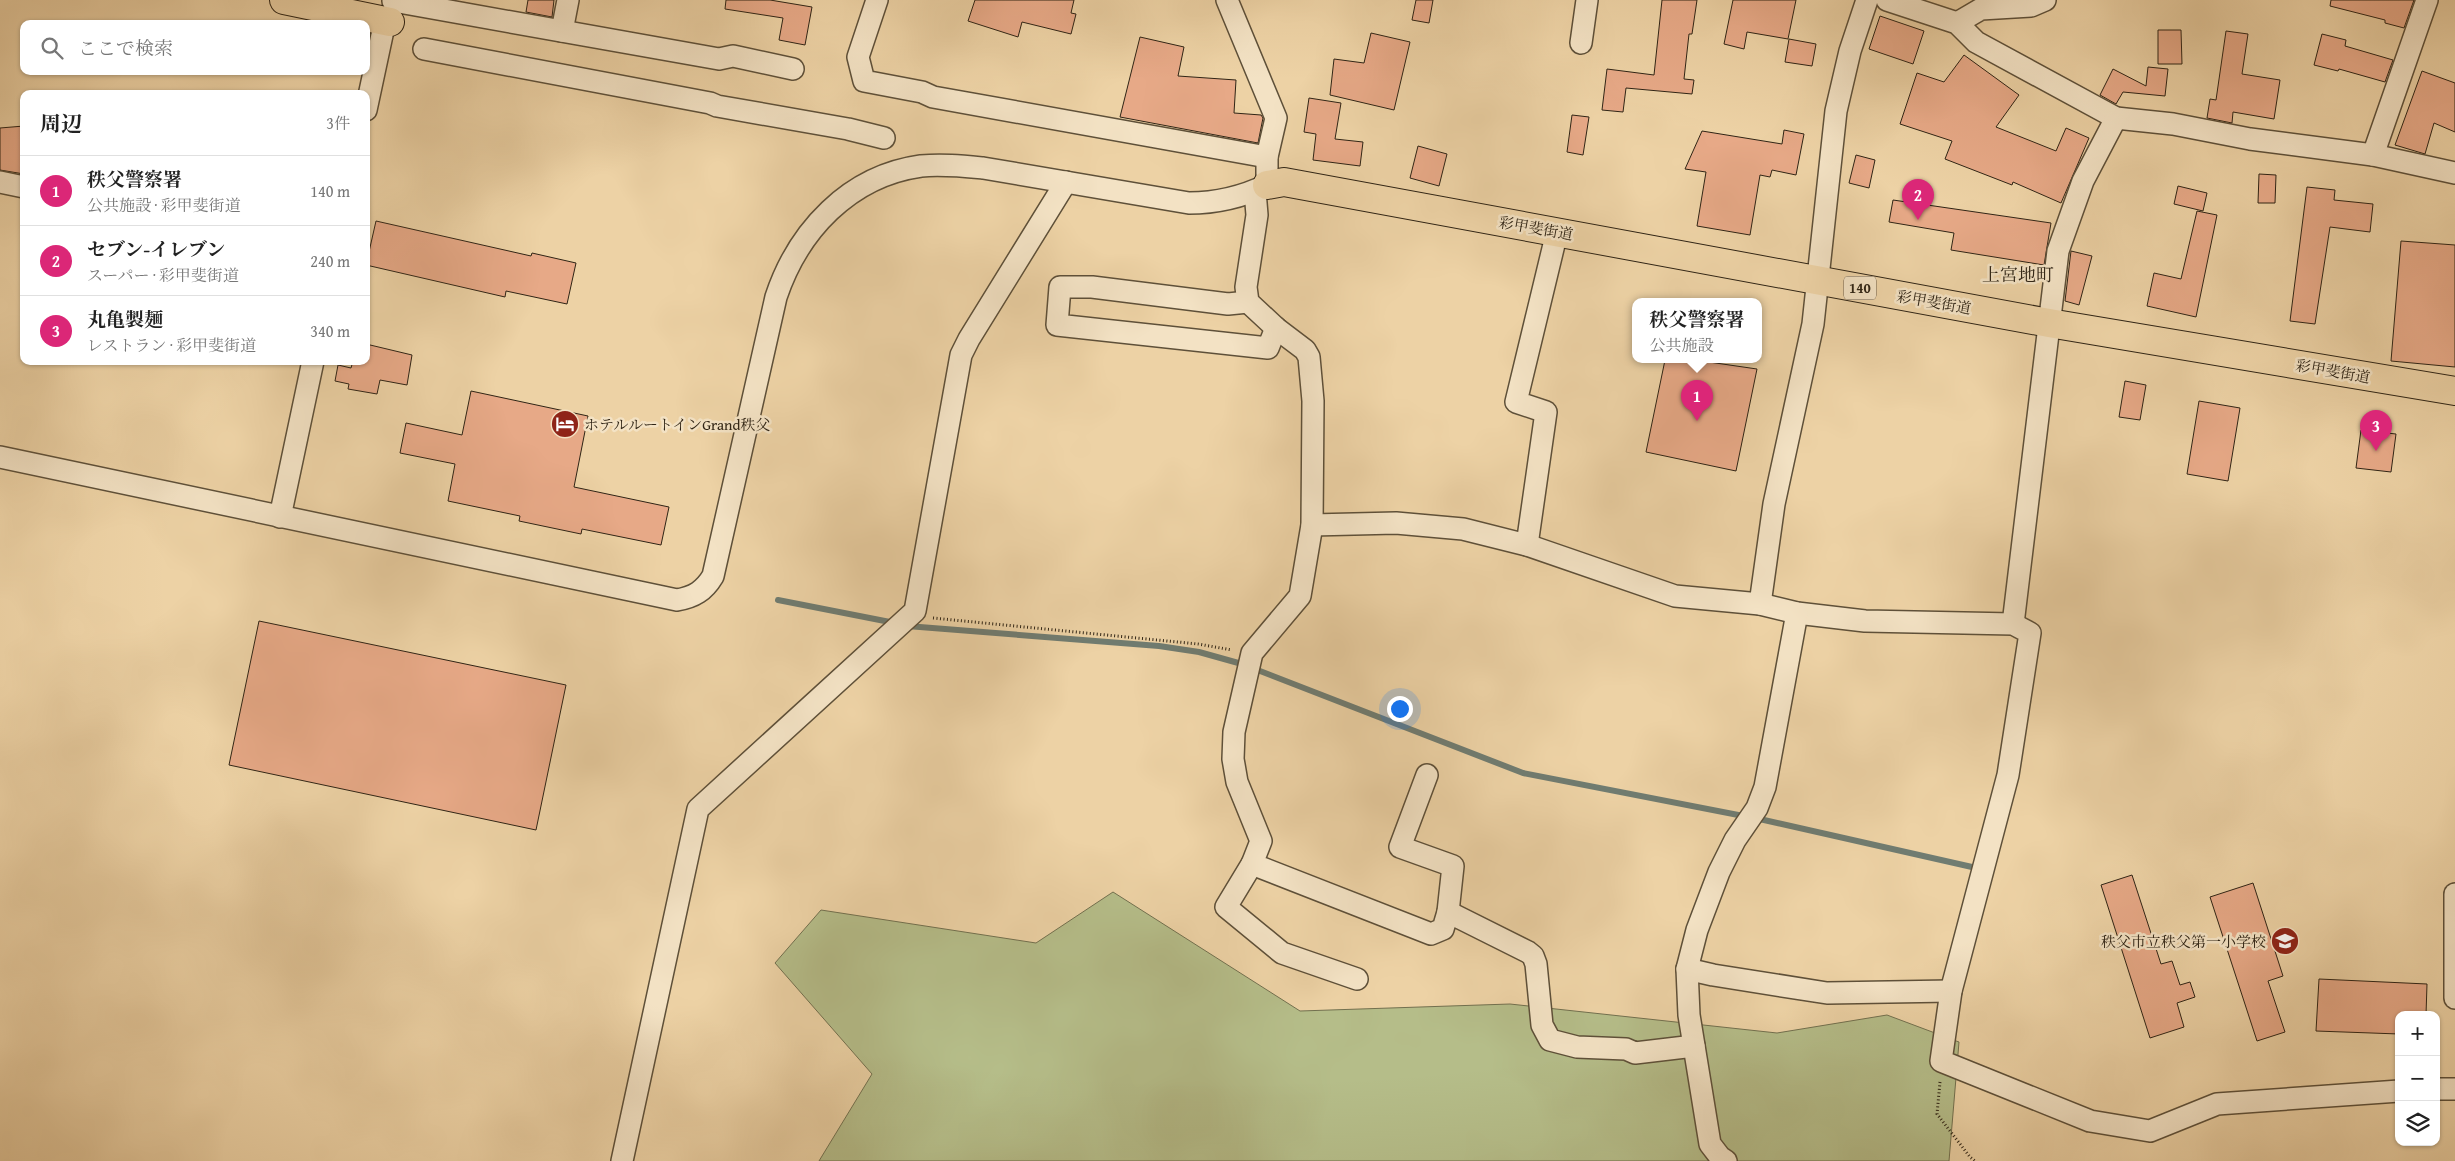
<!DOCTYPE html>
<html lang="ja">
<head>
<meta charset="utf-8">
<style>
	:root { --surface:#fff; --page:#f6f6f6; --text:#222; --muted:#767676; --line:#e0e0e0; --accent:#db2777 }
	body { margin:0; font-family:"Gentium Book Plus","Noto Serif JP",serif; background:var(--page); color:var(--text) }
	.controls { position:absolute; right:15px; bottom:15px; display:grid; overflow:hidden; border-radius:10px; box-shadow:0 1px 4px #0004 }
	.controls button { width:45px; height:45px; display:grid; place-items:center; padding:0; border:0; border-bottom:1px solid var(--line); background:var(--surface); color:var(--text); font:25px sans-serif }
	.you { position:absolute; left:1399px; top:708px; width:18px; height:18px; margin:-12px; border:4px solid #fff; border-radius:50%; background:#1a73e8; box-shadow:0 0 0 8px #1a73e833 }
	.badge { display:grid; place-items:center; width:32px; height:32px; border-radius:50%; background:var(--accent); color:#fff; font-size:16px; font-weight:700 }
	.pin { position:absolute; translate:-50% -41px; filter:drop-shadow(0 1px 2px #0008) }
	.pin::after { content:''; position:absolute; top:26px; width:18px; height:15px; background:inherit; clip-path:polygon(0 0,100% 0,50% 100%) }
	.popup { position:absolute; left:1632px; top:298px; width:130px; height:65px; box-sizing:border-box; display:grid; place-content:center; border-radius:10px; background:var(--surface); filter:drop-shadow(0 1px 4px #0005); font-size:16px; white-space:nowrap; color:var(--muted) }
	.popup b { font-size:19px; color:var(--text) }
	.popup::after { content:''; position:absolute; left:50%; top:100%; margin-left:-10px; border:10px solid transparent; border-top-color:var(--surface) }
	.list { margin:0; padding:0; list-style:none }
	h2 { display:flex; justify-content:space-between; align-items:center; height:65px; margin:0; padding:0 20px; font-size:21px }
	h2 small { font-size:16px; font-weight:400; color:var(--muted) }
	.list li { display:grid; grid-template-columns:32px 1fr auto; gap:15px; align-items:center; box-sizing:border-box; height:70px; padding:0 20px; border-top:1px solid var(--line) }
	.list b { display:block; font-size:19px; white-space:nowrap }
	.list p { margin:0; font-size:16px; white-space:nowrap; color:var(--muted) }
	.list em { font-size:16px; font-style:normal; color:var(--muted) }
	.icon { flex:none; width:28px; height:28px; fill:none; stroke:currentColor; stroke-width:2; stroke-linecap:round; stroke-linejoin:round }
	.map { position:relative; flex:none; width:2455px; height:1161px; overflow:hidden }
	.search { position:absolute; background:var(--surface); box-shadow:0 1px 4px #0004; left:20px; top:20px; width:350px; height:55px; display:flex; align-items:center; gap:12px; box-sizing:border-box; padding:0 18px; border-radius:10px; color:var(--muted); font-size:19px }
	.panel { position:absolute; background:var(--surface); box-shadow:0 1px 4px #0004; left:20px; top:90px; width:350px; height:275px; border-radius:10px }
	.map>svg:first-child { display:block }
</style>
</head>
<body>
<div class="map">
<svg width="2455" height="1161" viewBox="0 0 2455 1161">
	<rect width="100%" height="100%" fill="#edd2a5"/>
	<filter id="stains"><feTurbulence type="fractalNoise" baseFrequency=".004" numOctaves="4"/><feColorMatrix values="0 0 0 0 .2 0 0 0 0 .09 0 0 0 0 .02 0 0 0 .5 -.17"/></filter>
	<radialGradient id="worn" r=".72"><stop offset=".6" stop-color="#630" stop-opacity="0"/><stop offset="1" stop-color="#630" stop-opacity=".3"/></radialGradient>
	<path fill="#b5bd89" stroke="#72704f" d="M1113,892L1300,1011L1510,1004L1777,1033L1887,1015L1959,1042L1949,1161H819L872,1074L775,963L821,910L1036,943Z"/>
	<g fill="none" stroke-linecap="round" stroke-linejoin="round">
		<g stroke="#707c71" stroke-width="6">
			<path d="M778,600L895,623"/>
			<path d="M907,626L1159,646L1199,652L1242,664L1523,773L1764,820L1972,867"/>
		</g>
	</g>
	<g fill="#e7a987" stroke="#2f2415">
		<path d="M528,0H554L552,17L526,12Z"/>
		<path d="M726,0H770L812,7L805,45L779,40L783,18L725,9Z"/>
		<path d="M975,0H1074L1071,13L1076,14L1071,34L1022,22L1018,37L968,21Z"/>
		<path d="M1416,0H1433L1429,23L1412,20Z"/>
		<path d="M1662,0H1697L1692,34H1689L1684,79L1694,80L1692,94L1626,88L1623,112L1602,110L1607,69L1654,75Z"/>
		<path d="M1733,0H1796L1788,39L1747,32L1744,49L1724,44Z"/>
		<path d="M2331,0H2414L2404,28L2385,23V20L2330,6Z"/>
		<path d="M1880,16L1924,31L1913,64L1869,49Z"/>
		<path d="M2158,30H2181L2182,64H2158Z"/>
		<path d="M2226,31L2248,34L2242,74L2280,80L2274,119L2233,112L2232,123L2207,118L2210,99L2216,100Z"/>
		<path d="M1371,33L1410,42L1394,110L1330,95L1334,59L1364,63Z"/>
		<path d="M2322,34L2346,40L2345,46L2393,60L2385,82L2339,69L2338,71L2314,65Z"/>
		<path d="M1140,37L1184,47L1178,76L1236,80L1234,113L1261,115L1263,118L1258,143L1120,117Z"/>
		<path d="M1789,39L1816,44L1812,66L1785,62Z"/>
		<path d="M1964,55L2019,95L1996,127L2056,151L2066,128L2089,138L2061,203L2013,182L2012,185L1945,159L1952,141L1900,124L1917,73L1944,82Z"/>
		<path d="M2148,67L2168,69L2165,96L2123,92L2116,104L2100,95L2113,69L2146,86Z"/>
		<path d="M2422,71L2455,83V132L2434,123L2425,154L2395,145Z"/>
		<path d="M1309,98L1341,103L1335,139L1363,142L1360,166L1313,160L1316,134L1304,132Z"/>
		<path d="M1572,115L1589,117L1583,155L1567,152Z"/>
		<path d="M24,126V174L0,170V128Z"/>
		<path d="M1784,130L1804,134L1796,175L1772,170L1770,177L1760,175L1750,235L1697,226L1706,172L1685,169L1702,131L1782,144Z"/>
		<path d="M1418,146L1447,154L1439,186L1410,178Z"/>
		<path d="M1856,155L1875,160L1869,188L1849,183Z"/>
		<path d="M2259,174L2276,175L2275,203H2258Z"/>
		<path d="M2178,186L2207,193L2203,211L2174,204Z"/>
		<path d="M2307,187L2335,190L2334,200L2373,204L2370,232L2330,227L2315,324L2290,321Z"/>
		<path d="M1893,200L2051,223L2044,265L1951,250L1954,233L1889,222Z"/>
		<path d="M2197,211L2217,215L2196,317L2147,306L2154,273L2181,279Z"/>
		<path d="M376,221L531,256L532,253L576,263L567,304L506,291L505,297L366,265Z"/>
		<path d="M2401,241L2455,245V367L2391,361Z"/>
		<path d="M2071,251L2092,256L2079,305L2065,301Z"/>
		<path d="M366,344L412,355L407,385L380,380L377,394L348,389L349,384L335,381L338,365L351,368L353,361H366Z"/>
		<path d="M1665,360H1695L1757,369L1736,471L1646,452Z"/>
		<path d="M2125,381L2146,385L2140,420L2119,417Z"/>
		<path d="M471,391L588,416L574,487L669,507L661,545L582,529L581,534L519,521L520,516L448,501L455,464L400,453L406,423L462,435Z"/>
		<path d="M2199,401L2240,408L2228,481L2187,474Z"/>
		<path d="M2361,430L2396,434L2391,472L2356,468Z"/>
		<path d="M259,621L566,685L536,830L229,765Z"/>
		<path d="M2132,875L2161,964L2172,961L2180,985L2190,982L2195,997L2177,1003L2184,1027L2150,1038L2101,885Z"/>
		<path d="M2253,883L2283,976L2268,981L2285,1032L2257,1041L2210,897Z"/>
		<path d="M2319,979L2427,984L2426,1015H2399V1034L2316,1031Z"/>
	</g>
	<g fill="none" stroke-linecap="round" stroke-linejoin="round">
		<defs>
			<g id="minor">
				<path d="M877,0L858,57L864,81L922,92L933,97L1267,157"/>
				<path d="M1887,0L1957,23L1976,42L2116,118L2173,124L2250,139L2373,155L2455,173"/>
				<path d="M393,1L719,59L733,56L793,69"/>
				<path d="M1957,23L1981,9L2031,6L2045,0"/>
				<path d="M562,31L568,0"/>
				<path d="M1581,43L1587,0"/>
				<path d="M424,49L710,103L717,106L848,129L884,138"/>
				<path d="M366,110L385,21"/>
				<path d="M2373,155L2427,0"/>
				<path d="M0,182L24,187"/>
				<path d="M1255,191L1257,215L1246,287L1248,302L1276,328L1305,350L1309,357L1313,401L1312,525L1300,596L1252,653L1234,732L1233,759L1237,782L1261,841L1252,864L1431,934L1443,929L1448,912L1528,952L1533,956L1536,964L1542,1025L1550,1040L1577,1047L1626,1049L1635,1053L1694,1046"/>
				<path d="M1248,302L1228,304L1092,287H1060L1057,325L1268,348L1276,328"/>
				<path d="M0,457L677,600C694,597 704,591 713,576L776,297C798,231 849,176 921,166C942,164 962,166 983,168L1189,203C1217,203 1242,197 1267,185V157L1276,118L1227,0"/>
				<path d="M280,517L313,361"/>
				<path d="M1312,525L1396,523L1463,529L1527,545L1675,596L1760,604L1797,613L1865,621L2013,624L2030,633L2008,775L1951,991L1941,1061L2090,1121L2150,1131L2217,1104L2399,1091"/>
				<path d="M1527,545L1546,412L1516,402L1557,232"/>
				<path d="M1760,604L1774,504L1813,324L1836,111L1850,51L1867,0"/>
				<path d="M2013,624L2058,251L2083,181L2116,118"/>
				<path d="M1427,775L1400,847L1453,866L1448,912"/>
				<path d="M1252,864L1226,907L1282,953L1357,979"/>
				<path d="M2455,894V998"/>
				<path d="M1687,969L1713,975L1827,993L1951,991"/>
				<path d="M2436,1089H2455"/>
				<path d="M622,1161L698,809L915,611L961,355L969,339L1066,182"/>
				<path d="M1726,1161L1720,1157L1710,1144L1689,1015L1687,969L1697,930L1719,872L1735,840L1757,808L1765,787L1797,613"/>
			</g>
			<g id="highway">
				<path d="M284,0L390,22"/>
				<path d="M1267,185L1284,182L2049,323L2455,391"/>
			</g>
		</defs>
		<use href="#minor" stroke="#5e5039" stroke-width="24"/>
		<use href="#highway" stroke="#2f2415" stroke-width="30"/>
		<g stroke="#2f2415" stroke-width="3" stroke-dasharray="1 2.5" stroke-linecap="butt">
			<path d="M933,618L1198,644L1232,650"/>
			<path d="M1940,1082L1937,1114L1970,1157L1975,1161"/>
		</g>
		<use href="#minor" stroke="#f3e2c4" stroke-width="21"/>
		<use href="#highway" stroke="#edd2a5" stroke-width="28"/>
	</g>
	<defs>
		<symbol id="hotel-disc" viewBox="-11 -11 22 22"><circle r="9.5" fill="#8f2418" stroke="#f3e2c4"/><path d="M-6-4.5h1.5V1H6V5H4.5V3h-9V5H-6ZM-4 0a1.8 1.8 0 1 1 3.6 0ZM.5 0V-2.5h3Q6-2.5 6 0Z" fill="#fff"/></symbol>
		<symbol id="school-disc" viewBox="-11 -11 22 22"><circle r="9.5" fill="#8f2418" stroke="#f3e2c4"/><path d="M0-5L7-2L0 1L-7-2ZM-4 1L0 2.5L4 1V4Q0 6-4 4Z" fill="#fff"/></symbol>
	</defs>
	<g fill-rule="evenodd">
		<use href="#hotel-disc" x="549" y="408" width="32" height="32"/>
		<use href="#school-disc" x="2269" y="925" width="32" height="32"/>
	</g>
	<g text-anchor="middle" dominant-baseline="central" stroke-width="5" stroke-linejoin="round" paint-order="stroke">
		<rect fill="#f3e2c4" stroke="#6a5d4a" stroke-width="1" x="1844" y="276.5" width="32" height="23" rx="4"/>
		<g font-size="14" font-weight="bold" fill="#2f2415">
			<text x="1860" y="288">140</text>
		</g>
		<g font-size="15" fill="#2f2415" stroke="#f3e2c4">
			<text transform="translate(1536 228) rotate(10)">彩甲斐街道</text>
			<text transform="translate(1934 302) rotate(10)">彩甲斐街道</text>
			<text transform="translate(2333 371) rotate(10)">彩甲斐街道</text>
		</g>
		<g font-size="15" fill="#2f2415" stroke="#f3e2c4" text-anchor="start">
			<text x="584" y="424">ホテルルートインGrand秩父</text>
			<text x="2266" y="941" text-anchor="end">秩父市立秩父第一小学校</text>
		</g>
		<g font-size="18" fill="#2f2415" stroke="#f3e2c4">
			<text x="2018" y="274">上宮地町</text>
		</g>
	</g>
	<rect width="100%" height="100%" filter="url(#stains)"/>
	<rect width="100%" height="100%" fill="url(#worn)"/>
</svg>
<div class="controls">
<button>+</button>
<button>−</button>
<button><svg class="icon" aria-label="layers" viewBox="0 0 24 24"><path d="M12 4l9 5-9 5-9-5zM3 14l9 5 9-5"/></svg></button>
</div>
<div class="you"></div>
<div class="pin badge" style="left:1697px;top:421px">1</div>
<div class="popup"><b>秩父警察署</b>公共施設</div>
<div class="pin badge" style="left:1918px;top:220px">2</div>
<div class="pin badge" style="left:2376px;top:451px">3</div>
<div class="search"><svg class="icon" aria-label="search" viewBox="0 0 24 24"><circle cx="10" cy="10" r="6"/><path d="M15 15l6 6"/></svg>ここで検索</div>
<section class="panel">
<h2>周辺<small>3件</small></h2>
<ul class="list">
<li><span class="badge">1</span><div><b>秩父警察署</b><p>公共施設 · 彩甲斐街道</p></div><em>140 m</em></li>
<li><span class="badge">2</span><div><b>セブン-イレブン</b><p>スーパー · 彩甲斐街道</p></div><em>240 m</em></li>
<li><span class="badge">3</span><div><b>丸亀製麺</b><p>レストラン · 彩甲斐街道</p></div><em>340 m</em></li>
</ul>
</section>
</div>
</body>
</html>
